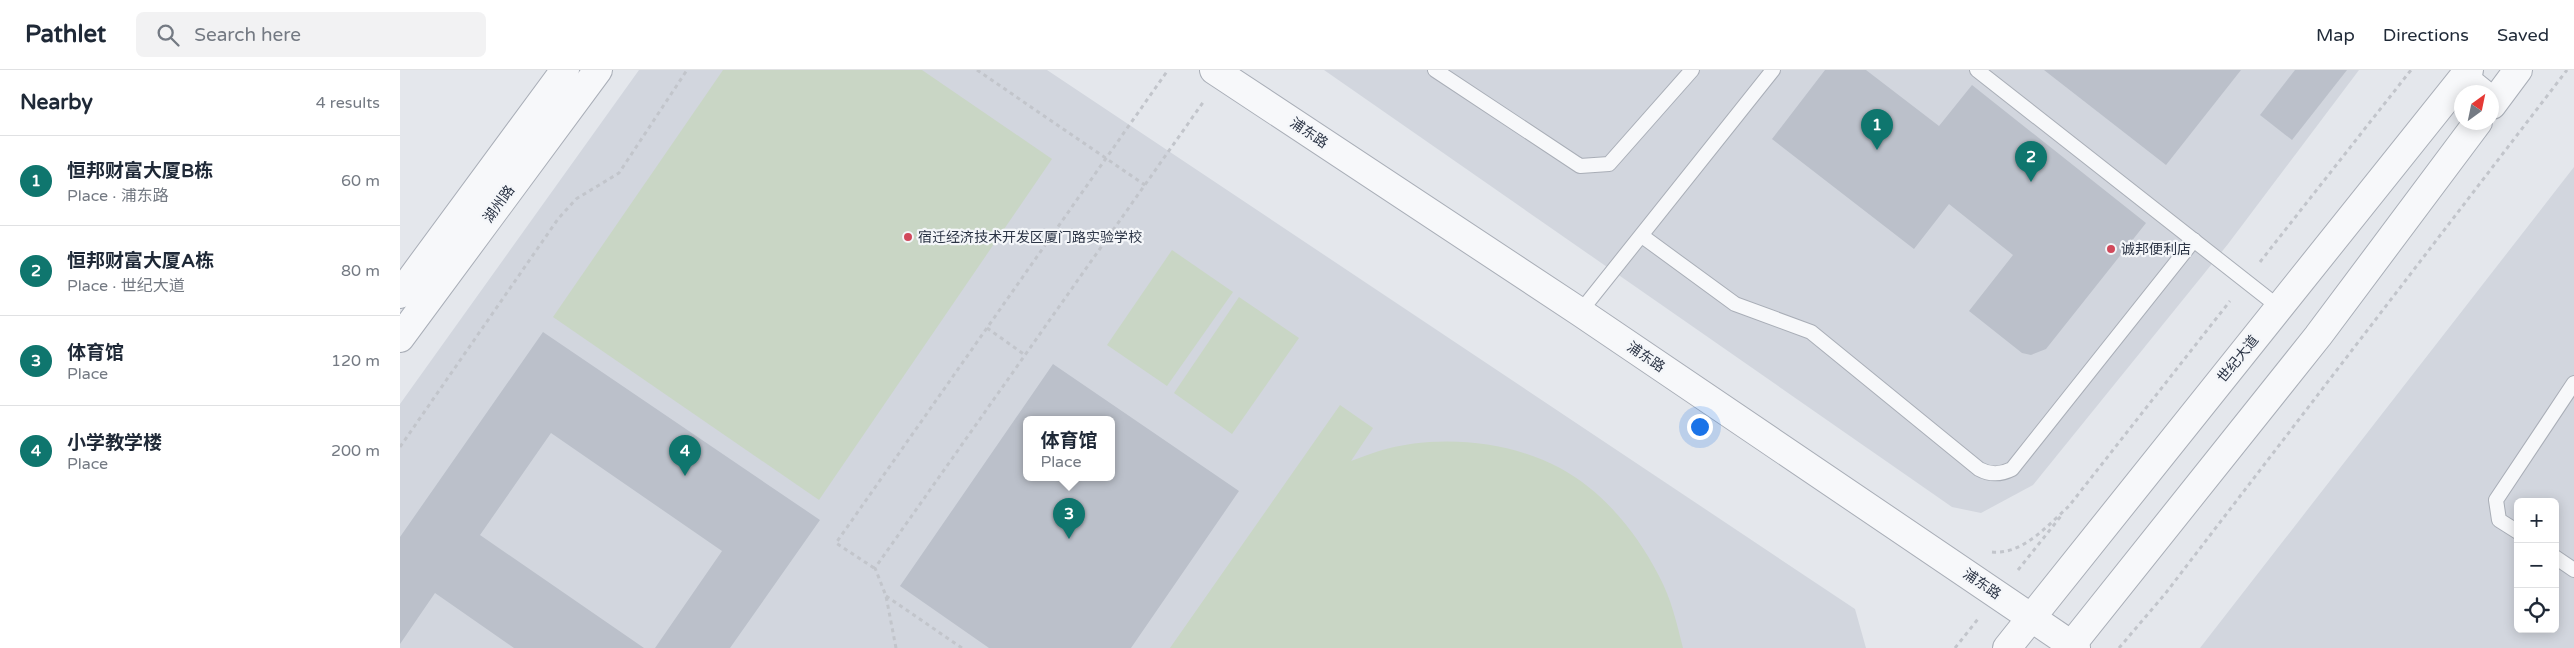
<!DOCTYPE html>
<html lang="en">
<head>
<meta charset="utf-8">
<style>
	:root { --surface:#fff; --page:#f2f2f3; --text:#1f2937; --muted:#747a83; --line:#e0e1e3; --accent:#0f766e }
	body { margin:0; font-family:"Varela Round","Noto Sans SC",sans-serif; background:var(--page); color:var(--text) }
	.controls { position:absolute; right:15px; bottom:15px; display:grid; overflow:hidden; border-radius:8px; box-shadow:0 2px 12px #0003 }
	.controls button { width:45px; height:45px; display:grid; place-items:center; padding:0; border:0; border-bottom:1px solid var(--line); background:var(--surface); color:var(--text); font:25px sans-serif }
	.compass { position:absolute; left:2054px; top:15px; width:45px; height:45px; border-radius:50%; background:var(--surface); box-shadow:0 2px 12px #0003; rotate:33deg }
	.you { position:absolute; left:1299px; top:356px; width:18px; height:18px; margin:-12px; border:4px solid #fff; border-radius:50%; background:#1a73e8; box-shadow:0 0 0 8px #1a73e833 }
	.badge { display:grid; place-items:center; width:32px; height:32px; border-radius:50%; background:var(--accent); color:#fff; font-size:16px; font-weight:700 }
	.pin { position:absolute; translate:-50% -41px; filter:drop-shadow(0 1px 2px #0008) }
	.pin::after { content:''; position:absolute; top:26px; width:18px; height:15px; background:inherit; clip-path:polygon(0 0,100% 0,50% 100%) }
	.popup { position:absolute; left:623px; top:346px; width:92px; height:65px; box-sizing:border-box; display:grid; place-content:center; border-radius:8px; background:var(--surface); filter:drop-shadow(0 1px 4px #0005); font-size:16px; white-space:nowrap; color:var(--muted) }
	.popup b { font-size:19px; color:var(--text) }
	.popup::after { content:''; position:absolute; left:50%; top:100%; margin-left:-10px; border:10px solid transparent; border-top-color:var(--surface) }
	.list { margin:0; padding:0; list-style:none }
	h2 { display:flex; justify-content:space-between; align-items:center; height:65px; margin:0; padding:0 20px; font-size:21px }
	h2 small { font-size:16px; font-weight:400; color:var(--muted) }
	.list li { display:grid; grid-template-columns:32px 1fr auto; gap:15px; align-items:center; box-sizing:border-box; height:90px; padding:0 20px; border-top:1px solid var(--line) }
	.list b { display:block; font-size:19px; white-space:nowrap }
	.list p { margin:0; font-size:16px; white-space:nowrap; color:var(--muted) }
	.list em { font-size:16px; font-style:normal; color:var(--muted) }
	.icon { flex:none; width:28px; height:28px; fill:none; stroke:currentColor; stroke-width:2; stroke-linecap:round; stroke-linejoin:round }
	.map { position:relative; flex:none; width:2174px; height:578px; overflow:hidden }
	header { display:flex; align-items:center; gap:30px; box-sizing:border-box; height:70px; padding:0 25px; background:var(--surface); border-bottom:1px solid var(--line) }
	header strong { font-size:24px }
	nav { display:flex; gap:28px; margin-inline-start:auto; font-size:18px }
	.search { width:350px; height:45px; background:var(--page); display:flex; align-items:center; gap:12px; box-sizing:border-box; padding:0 18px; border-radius:8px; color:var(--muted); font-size:19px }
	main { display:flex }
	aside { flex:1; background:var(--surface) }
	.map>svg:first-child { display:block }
</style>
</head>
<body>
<header>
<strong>Pathlet</strong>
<div class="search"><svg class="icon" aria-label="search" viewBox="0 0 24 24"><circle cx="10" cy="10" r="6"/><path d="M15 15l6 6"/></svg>Search here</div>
<nav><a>Map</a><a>Directions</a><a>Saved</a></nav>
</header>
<main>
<aside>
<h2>Nearby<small>4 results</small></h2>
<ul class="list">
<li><span class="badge">1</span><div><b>恒邦财富大厦B栋</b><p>Place · 浦东路</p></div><em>60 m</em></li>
<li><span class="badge">2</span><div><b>恒邦财富大厦A栋</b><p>Place · 世纪大道</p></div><em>80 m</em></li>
<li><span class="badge">3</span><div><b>体育馆</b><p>Place</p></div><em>120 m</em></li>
<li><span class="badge">4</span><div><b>小学教学楼</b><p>Place</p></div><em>200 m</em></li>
</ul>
</aside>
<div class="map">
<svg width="2174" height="578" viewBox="0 0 2174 578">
	<rect width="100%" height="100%" fill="#e4e7ec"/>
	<g fill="#d2d6de" fill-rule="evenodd">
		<path d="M239,0H647L1455,539L1466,578H0V334ZM626,350H712V408H626Z"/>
		<path d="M924,0H1959L1828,174L1633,415L1581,443L1552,437Z"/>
		<path d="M2174,97V578H1800ZM2118,432H2155V559H2118Z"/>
	</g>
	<g fill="#c9d6c5">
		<path d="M323,0H522L652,89L419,430L153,247Z"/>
		<path d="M772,180L833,222L767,316L707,275Z"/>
		<path d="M839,227L899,268L832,364L774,323Z"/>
		<path d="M940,335L973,358L951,391C960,388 969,384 979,381C1036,364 1108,370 1160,398C1203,421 1237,463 1259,506C1271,528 1277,554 1283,578H770Z"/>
	</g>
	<g fill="#bbc0ca" fill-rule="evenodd">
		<path d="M1425,0H1466L1539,56L1572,15L1746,153L1646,279L1631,285L1622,283L1569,241L1613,185L1549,134L1514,179L1372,69Z"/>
		<path d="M1644,0H1841L1766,95Z"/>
		<path d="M1895,0H1947L1892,70L1860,45Z"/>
		<path d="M143,262L420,450L330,578H255L322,481L151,363L80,465L244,578H114L35,523L0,574V467Z"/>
		<path d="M653,294L839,421L731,578H589L500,516ZM626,350H712V408H626Z"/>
	</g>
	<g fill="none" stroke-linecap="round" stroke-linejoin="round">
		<defs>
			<g id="service">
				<path d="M1035,0L1180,96L1209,94L1292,0"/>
				<path d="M1577,0L1880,238"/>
				<path d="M2065,0L2098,27"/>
				<path d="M1242,166L1335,234L1411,262L1579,399C1590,405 1600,405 1612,399L1794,170"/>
				<path d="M1180,242L1373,0"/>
				<path d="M2118,462L2099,450L2096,430L2174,313"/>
				<path d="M2155,487L2174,500"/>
			</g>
			<g id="tertiary">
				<path d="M814,0L1180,242L1676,578"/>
				<path d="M2092,35L2118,0"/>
				<path d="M0,224L165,0"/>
				<path d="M0,268L198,0"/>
				<path d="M1607,578L2069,0"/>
				<path d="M1669,578L1918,266L2078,52"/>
			</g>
		</defs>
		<use href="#service" stroke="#a9aeb7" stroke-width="16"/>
		<use href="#tertiary" stroke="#a9aeb7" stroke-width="30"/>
		<g stroke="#c2c5cb" stroke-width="3" stroke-dasharray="4 4" stroke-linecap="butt">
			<path d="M577,0L745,115"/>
			<path d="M1860,192L2011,0"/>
			<path d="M587,258L625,285"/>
			<path d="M0,377L158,149L176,129L219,103L287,0"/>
			<path d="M1592,482C1623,485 1648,455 1669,436L1830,231"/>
			<path d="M474,498L436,473L768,0"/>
			<path d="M1618,500L1661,446"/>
			<path d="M486,526L562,578"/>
			<path d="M496,578L486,526L475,498L804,31"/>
			<path d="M1555,578L1578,549"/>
			<path d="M1719,578L1765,524L2167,0"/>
		</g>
		<use href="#service" stroke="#f7f8fa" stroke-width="14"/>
		<use href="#tertiary" stroke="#f7f8fa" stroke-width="28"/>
	</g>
	<g fill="#d1495b" stroke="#f4f6f9" stroke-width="2">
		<circle cx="508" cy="167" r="5"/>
		<circle cx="1711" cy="179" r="5"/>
	</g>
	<g text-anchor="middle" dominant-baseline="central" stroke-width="4.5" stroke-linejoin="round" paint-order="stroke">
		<g font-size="14" fill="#2b3445" stroke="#f4f6f9">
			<text transform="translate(909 63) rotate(34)">浦东路</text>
			<text transform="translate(99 134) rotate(-54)">湖州路</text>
			<text transform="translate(1246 287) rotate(34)">浦东路</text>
			<text transform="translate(1838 289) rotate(-51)">世纪大道</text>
			<text transform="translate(1582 514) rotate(34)">浦东路</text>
		</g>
		<g font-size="14" fill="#2b3445" stroke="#f4f6f9" text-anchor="start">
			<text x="518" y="167">宿迁经济技术开发区厦门路实验学校</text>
			<text x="1721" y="179">诚邦便利店</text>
		</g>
	</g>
</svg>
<div class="controls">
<button>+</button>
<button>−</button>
<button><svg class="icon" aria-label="locate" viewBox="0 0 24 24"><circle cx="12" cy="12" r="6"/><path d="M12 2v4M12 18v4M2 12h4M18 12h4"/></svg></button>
</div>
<svg class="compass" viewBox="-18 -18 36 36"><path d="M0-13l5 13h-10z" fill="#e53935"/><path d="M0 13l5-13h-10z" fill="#747a83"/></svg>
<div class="you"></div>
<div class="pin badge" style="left:1477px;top:80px">1</div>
<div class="pin badge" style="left:1631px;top:112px">2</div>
<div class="pin badge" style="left:669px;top:469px">3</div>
<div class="popup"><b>体育馆</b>Place</div>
<div class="pin badge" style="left:285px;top:406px">4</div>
</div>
</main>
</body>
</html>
